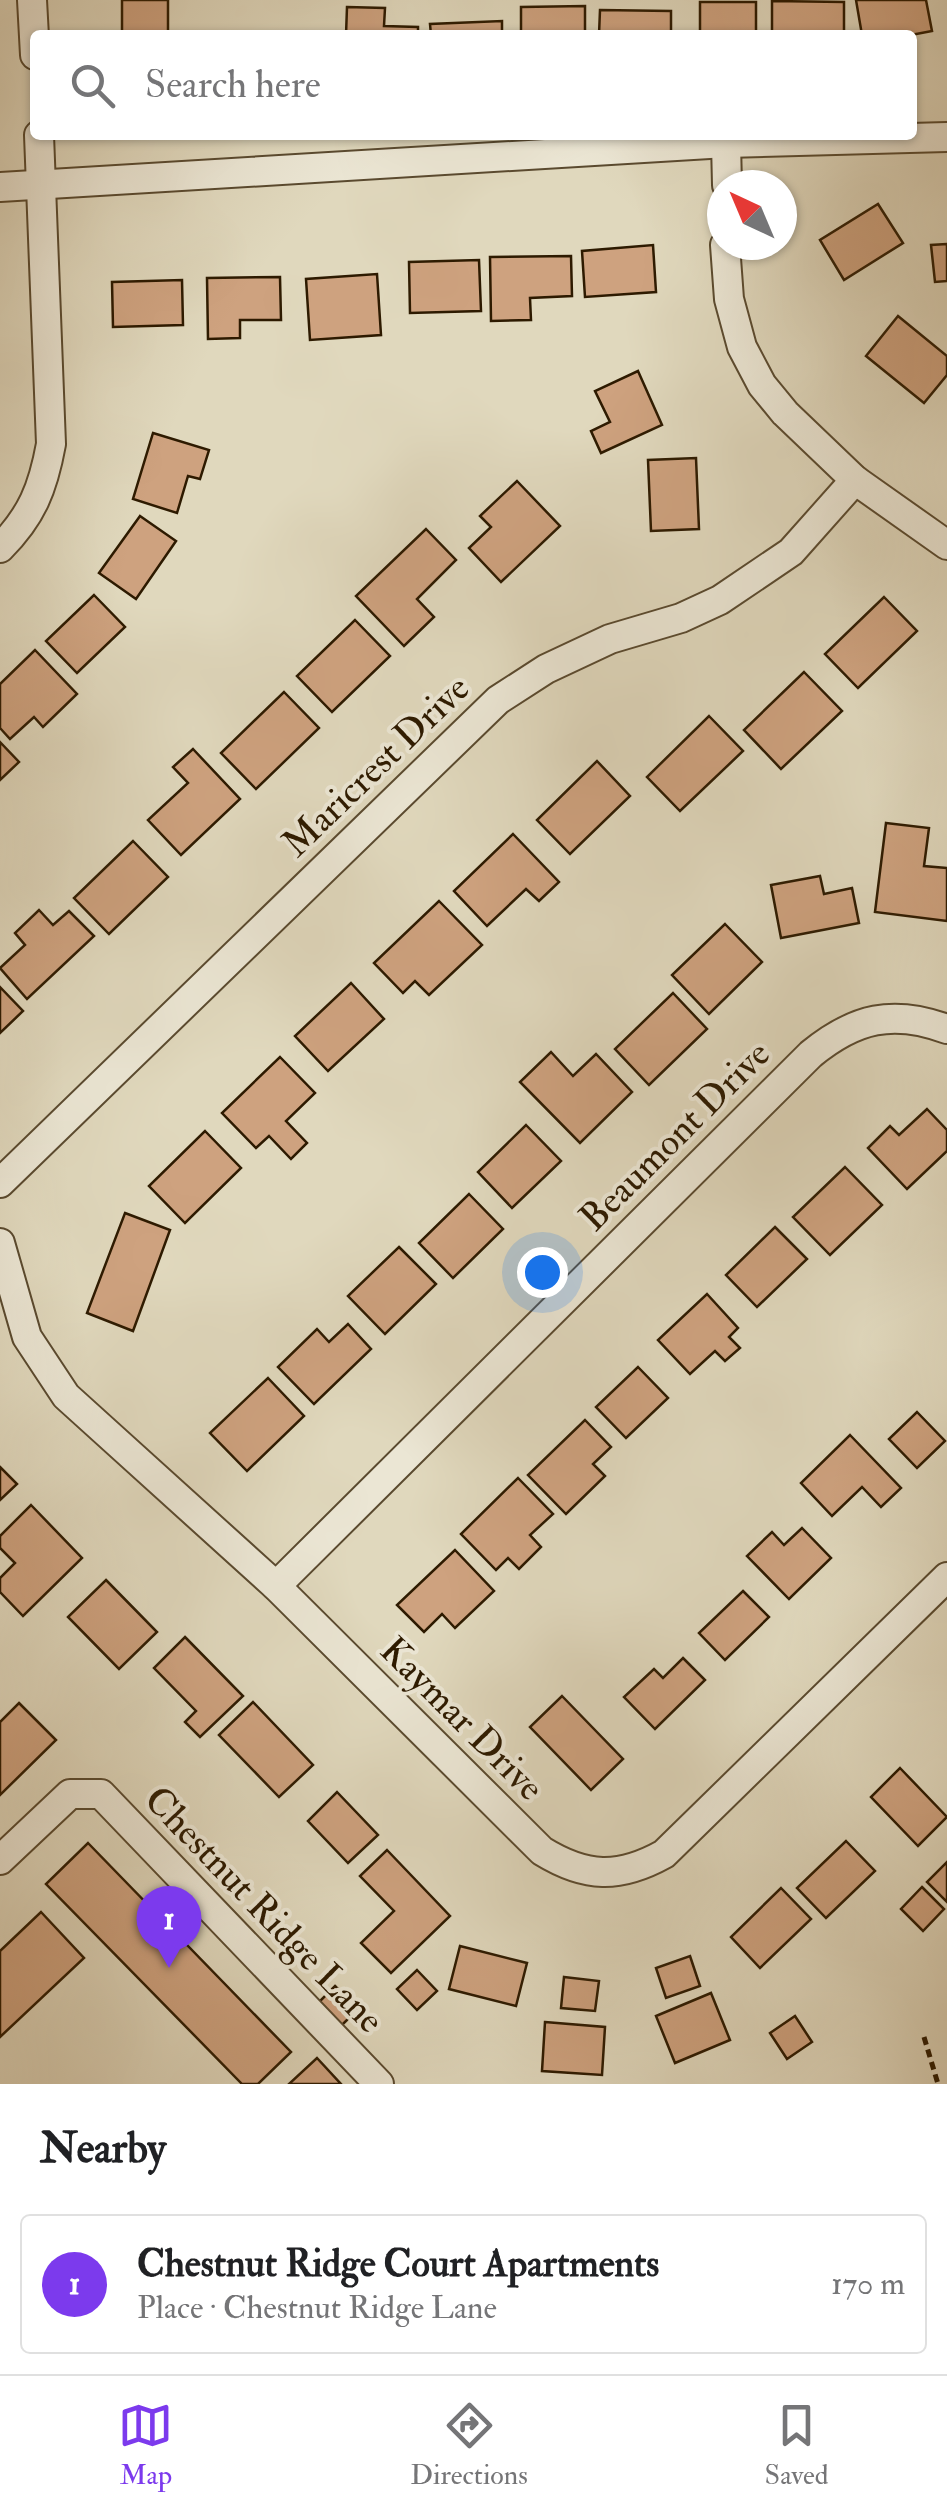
<!DOCTYPE html>
<html lang="en">
<head>
<meta charset="utf-8">
<style>
	:root { --surface:#fff; --page:#f6f6f6; --text:#202124; --muted:#757577; --line:#e0e0e0; --accent:#7c3aed }
	body { margin:0; font-family:"IM FELL Double Pica",serif; background:var(--page); color:var(--text) }
	.compass { position:absolute; left:707px; top:170px; width:90px; height:90px; border-radius:50%; background:var(--surface); box-shadow:0 2px 8px #0004; rotate:316deg }
	.you { position:absolute; left:542px; top:1272px; width:35px; height:35px; margin:-25px; border:8px solid #fff; border-radius:50%; background:#1a73e8; box-shadow:0 0 0 15px #1a73e833 }
	.badge { display:grid; place-items:center; width:65px; height:65px; border-radius:50%; background:var(--accent); color:#fff; font-size:32px; font-weight:700 }
	.pin { position:absolute; translate:-50% -82px; filter:drop-shadow(0 2px 5px #0008) }
	.pin::after { content:''; position:absolute; top:52px; width:35px; height:30px; background:inherit; clip-path:polygon(0 0,100% 0,50% 100%) }
	.list { margin:0; padding:0; list-style:none }
	h2 { display:flex; justify-content:space-between; align-items:center; height:130px; margin:0; padding:0 40px; font-size:42px }
	h2 small { font-size:32px; font-weight:400; color:var(--muted) }
	.list li { display:grid; grid-template-columns:65px 1fr auto; gap:30px; align-items:center; box-sizing:border-box; height:140px; margin:0 20px 20px; padding:0 20px; border:2px solid var(--line); border-radius:10px }
	.list b { display:block; font-size:38px; white-space:nowrap }
	.list p { margin:0; font-size:32px; white-space:nowrap; color:var(--muted) }
	.list em { font-size:32px; font-style:normal; color:var(--muted) }
	.icon { flex:none; width:55px; height:55px; fill:none; stroke:currentColor; stroke-width:2; stroke-linecap:round; stroke-linejoin:round }
	.map { position:relative; flex:none; width:947px; height:2084px; overflow:hidden }
	.search { position:absolute; background:var(--surface); box-shadow:0 2px 8px #0004; left:30px; right:30px; top:30px; height:110px; display:flex; align-items:center; gap:25px; box-sizing:border-box; padding:0 35px; border-radius:10px; color:var(--muted); font-size:38px }
	.sheet { height:290px; background:var(--surface) }
	nav { display:flex; justify-content:space-around; align-items:center; box-sizing:border-box; height:140px; border-top:2px solid var(--line); background:var(--surface); font-size:28px; color:var(--muted) }
	nav a { display:grid; justify-items:center; gap:5px }
	nav .on { color:var(--accent) }
	.map>svg:first-child { display:block }
</style>
</head>
<body>
<div class="map">
<svg width="947" height="2084" viewBox="0 0 947 2084">
	<rect width="100%" height="100%" fill="#e0d8bd"/>
	<filter id="stains"><feTurbulence type="fractalNoise" baseFrequency=".002" numOctaves="4"/><feColorMatrix values="0 0 0 0 .2 0 0 0 0 .09 0 0 0 0 .02 0 0 0 .5 -.17"/></filter>
	<radialGradient id="worn" r=".72"><stop offset=".6" stop-color="#630" stop-opacity="0"/><stop offset="1" stop-color="#630" stop-opacity=".3"/></radialGradient>
	<g fill="#cea27f" stroke="#2d1a00" stroke-width="2.5">
		<rect x="122" y="0" width="46" height="35"/>
		<path d="M856,0H926L932,31L911,35H862Z"/>
		<path d="M772,1L844,2V35H772Z"/>
		<rect x="700" y="2" width="56" height="33"/>
		<path d="M585,6V35H521V7Z"/>
		<path d="M347,7L385,8L384,26L418,27V35H346Z"/>
		<path d="M600,10L671,11V35H599Z"/>
		<path d="M502,21V35H431L430,24Z"/>
		<path d="M878,204L903,243L844,280L820,240Z"/>
		<path d="M947,244V281L935,282L931,245Z"/>
		<path d="M653,245L656,292L585,297L582,251Z"/>
		<path d="M571,256L572,296L530,298L531,320L491,321L490,257Z"/>
		<path d="M479,260L481,311L410,313L409,262Z"/>
		<path d="M377,274L381,335L310,340L306,279Z"/>
		<path d="M280,277L281,320H240V338L208,339L207,278Z"/>
		<path d="M182,280L183,325L113,327L112,282Z"/>
		<path d="M898,316L947,356V375L924,403L866,356Z"/>
		<path d="M638,371L662,425L601,453L591,431L610,422L595,391Z"/>
		<path d="M153,433L209,450L200,479L188,476L177,513L133,499Z"/>
		<path d="M696,458L699,529L651,531L648,460Z"/>
		<path d="M517,481L560,526L501,582L469,548L491,527L480,516Z"/>
		<path d="M140,516L176,541L136,599L99,573Z"/>
		<path d="M426,529L456,560L417,599L434,617L404,646L356,596Z"/>
		<path d="M94,595L125,627L77,673L46,641Z"/>
		<path d="M884,597L917,631L858,688L825,654Z"/>
		<path d="M355,620L390,656L332,712L297,676Z"/>
		<path d="M35,650L77,694L43,727L34,717L10,739L0,728V684Z"/>
		<path d="M804,672L842,711L781,769L744,730Z"/>
		<path d="M284,692L319,728L256,789L221,753Z"/>
		<path d="M709,716L743,751L680,811L647,777Z"/>
		<path d="M0,742L19,762L0,780Z"/>
		<path d="M193,749L240,799L181,855L148,820L188,783L173,767Z"/>
		<path d="M597,761L630,796L570,854L537,820Z"/>
		<path d="M886,823L929,828L924,866L947,868V921L875,912Z"/>
		<path d="M513,834L559,882L539,901L526,889L487,926L454,891Z"/>
		<path d="M133,841L168,877L109,934L74,898Z"/>
		<path d="M820,876L824,894L852,888L859,923L781,938L771,885Z"/>
		<path d="M439,901L482,945L429,995L415,981L403,993L374,963Z"/>
		<path d="M39,910L53,925L69,911L94,936L27,999L0,968L25,945L15,933Z"/>
		<path d="M725,924L762,962L709,1014L672,975Z"/>
		<path d="M351,983L384,1019L328,1071L295,1036Z"/>
		<path d="M0,987L23,1011L0,1033Z"/>
		<path d="M673,993L707,1029L649,1085L615,1049Z"/>
		<path d="M551,1052L573,1076L596,1054L632,1092L580,1143L520,1082Z"/>
		<path d="M280,1057L315,1093L286,1121L307,1143L291,1159L269,1136L256,1148L222,1113Z"/>
		<path d="M927,1109L947,1130V1151L907,1189L868,1148L890,1126L899,1135Z"/>
		<path d="M526,1125L561,1161L512,1208L478,1172Z"/>
		<path d="M205,1131L241,1168L185,1223L149,1186Z"/>
		<path d="M845,1167L882,1205L830,1255L793,1217Z"/>
		<path d="M469,1194L503,1229L453,1278L419,1243Z"/>
		<path d="M125,1213L170,1230L133,1331L87,1313Z"/>
		<path d="M775,1227L807,1259L757,1307L726,1275Z"/>
		<path d="M399,1247L436,1284L385,1334L348,1296Z"/>
		<path d="M707,1294L738,1328L729,1337L740,1348L725,1361L715,1351L690,1374L658,1340Z"/>
		<path d="M348,1324L371,1349L314,1404L278,1367L317,1329L329,1342Z"/>
		<path d="M638,1367L668,1398L626,1438L596,1407Z"/>
		<path d="M268,1378L304,1416L247,1471L210,1433Z"/>
		<path d="M917,1412L945,1441L917,1468L889,1439Z"/>
		<path d="M585,1420L611,1447L593,1464L605,1476L566,1514L528,1475Z"/>
		<path d="M850,1435L901,1488L881,1507L862,1487L832,1516L801,1483Z"/>
		<path d="M0,1467L17,1484L0,1500Z"/>
		<path d="M518,1478L553,1514L530,1535L541,1547L519,1569L508,1558L496,1570L461,1534Z"/>
		<path d="M31,1505L82,1558L23,1616L0,1592V1578L15,1563L0,1548V1536Z"/>
		<path d="M802,1528L831,1558L789,1599L747,1556L772,1532L784,1545Z"/>
		<path d="M455,1550L494,1591L455,1628L442,1614L424,1632L397,1605Z"/>
		<path d="M106,1580L157,1632L119,1669L68,1617Z"/>
		<path d="M743,1591L769,1617L725,1660L699,1633Z"/>
		<path d="M185,1637L243,1696L200,1737L185,1722L196,1711L154,1668Z"/>
		<path d="M683,1658L705,1680L655,1729L624,1697L654,1669L663,1678Z"/>
		<path d="M562,1696L623,1759L591,1790L530,1727Z"/>
		<path d="M253,1702L313,1765L279,1797L219,1735Z"/>
		<path d="M19,1703L56,1740L0,1795V1722Z"/>
		<path d="M900,1768L947,1817L918,1846L871,1797Z"/>
		<path d="M337,1792L378,1835L348,1863L308,1821Z"/>
		<path d="M846,1841L875,1871L826,1918L797,1888Z"/>
		<path d="M88,1843L291,2052L258,2084H242L46,1884Z"/>
		<path d="M387,1850L450,1916L391,1973L361,1943L394,1911L360,1876Z"/>
		<path d="M947,1862V1902L927,1882Z"/>
		<path d="M922,1887L944,1909L923,1931L901,1909Z"/>
		<path d="M781,1888L811,1919L760,1968L731,1937Z"/>
		<path d="M41,1912L84,1958L0,2037V1951Z"/>
		<path d="M460,1946L527,1963L516,2006L449,1989Z"/>
		<path d="M690,1956L700,1986L666,1998L656,1968Z"/>
		<path d="M417,1970L437,1991L417,2010L397,1989Z"/>
		<path d="M564,1977L599,1981L595,2011L561,2008Z"/>
		<path d="M335,1986L358,2009L333,2034L310,2011Z"/>
		<path d="M711,1993L730,2040L675,2063L656,2016Z"/>
		<path d="M795,2016L812,2042L787,2059L770,2033Z"/>
		<path d="M545,2022L605,2027L602,2075L542,2071Z"/>
		<path d="M317,2058L341,2084H289Z"/>
	</g>
	<g fill="none" stroke-linecap="round" stroke-linejoin="round">
		<defs>
			<g id="minor">
				<path d="M32,0L35,55"/>
				<path d="M726,143L727,185"/>
				<path d="M0,187L726,143L947,137"/>
				<path d="M725,245L729,299L742,347L762,385L785,413L855,480L947,545"/>
				<path d="M0,548C32,516 43,488 51,444L39,135"/>
				<path d="M0,1183L498,700L546,669L610,639L681,618L720,600L791,552L855,480"/>
				<path d="M0,1243L27,1337L66,1396L276,1586L542,1851C586,1878 619,1879 664,1854L947,1577"/>
				<path d="M276,1586L811,1054C855,1018 893,1009 947,1029"/>
				<path d="M0,1860L70,1794H101L379,2084"/>
			</g>
		</defs>
		<use href="#minor" stroke="#5a4a2f" stroke-width="32"/>
		<path stroke="#2d1a00" stroke-width="5" stroke-dasharray="8 5" stroke-linecap="butt" d="M924,2037L938,2084"/>
		<use href="#minor" stroke="#ebe6d4" stroke-width="28"/>
	</g>
	<g text-anchor="middle" dominant-baseline="central" stroke-width="8" stroke-linejoin="round" paint-order="stroke">
		<g font-size="38" fill="#2d1a00" stroke="#ebe6d4">
			<text transform="translate(376 766) rotate(-44)">Maricrest Drive</text>
			<text transform="translate(675 1136) rotate(-45)">Beaumont Drive</text>
			<text transform="translate(462 1719) rotate(45)">Kaymar Drive</text>
			<text transform="translate(264 1910) rotate(46)">Chestnut Ridge Lane</text>
		</g>
	</g>
	<rect width="100%" height="100%" filter="url(#stains)"/>
	<rect width="100%" height="100%" fill="url(#worn)"/>
</svg>
<svg class="compass" viewBox="-18 -18 36 36"><path d="M0-13l5 13h-10z" fill="#e53935"/><path d="M0 13l5-13h-10z" fill="#757577"/></svg>
<div class="you"></div>
<div class="pin badge" style="left:169px;top:1968px">1</div>
<div class="search"><svg class="icon" aria-label="search" viewBox="0 0 24 24"><circle cx="10" cy="10" r="6"/><path d="M15 15l6 6"/></svg>Search here</div>
</div>
<section class="sheet">
<h2>Nearby<small></small></h2>
<ul class="list">
<li><span class="badge">1</span><div><b>Chestnut Ridge Court Apartments</b><p>Place · Chestnut Ridge Lane</p></div><em>170 m</em></li>
</ul>
</section>
<nav>
<a class="on"><svg class="icon" aria-label="map" viewBox="0 0 24 24"><path d="M3 6l6-2 6 2 6-2v14l-6 2-6-2-6 2zM9 4v14M15 6v14"/></svg>Map</a>
<a><svg class="icon" aria-label="directions" viewBox="0 0 24 24"><path d="M12 3l9 9-9 9-9-9zM9 14v-3h6M13 9l2 2-2 2"/></svg>Directions</a>
<a><svg class="icon" aria-label="saved" viewBox="0 0 24 24"><path d="M7 4h10v16l-5-4-5 4z"/></svg>Saved</a>
</nav>
</body>
</html>
